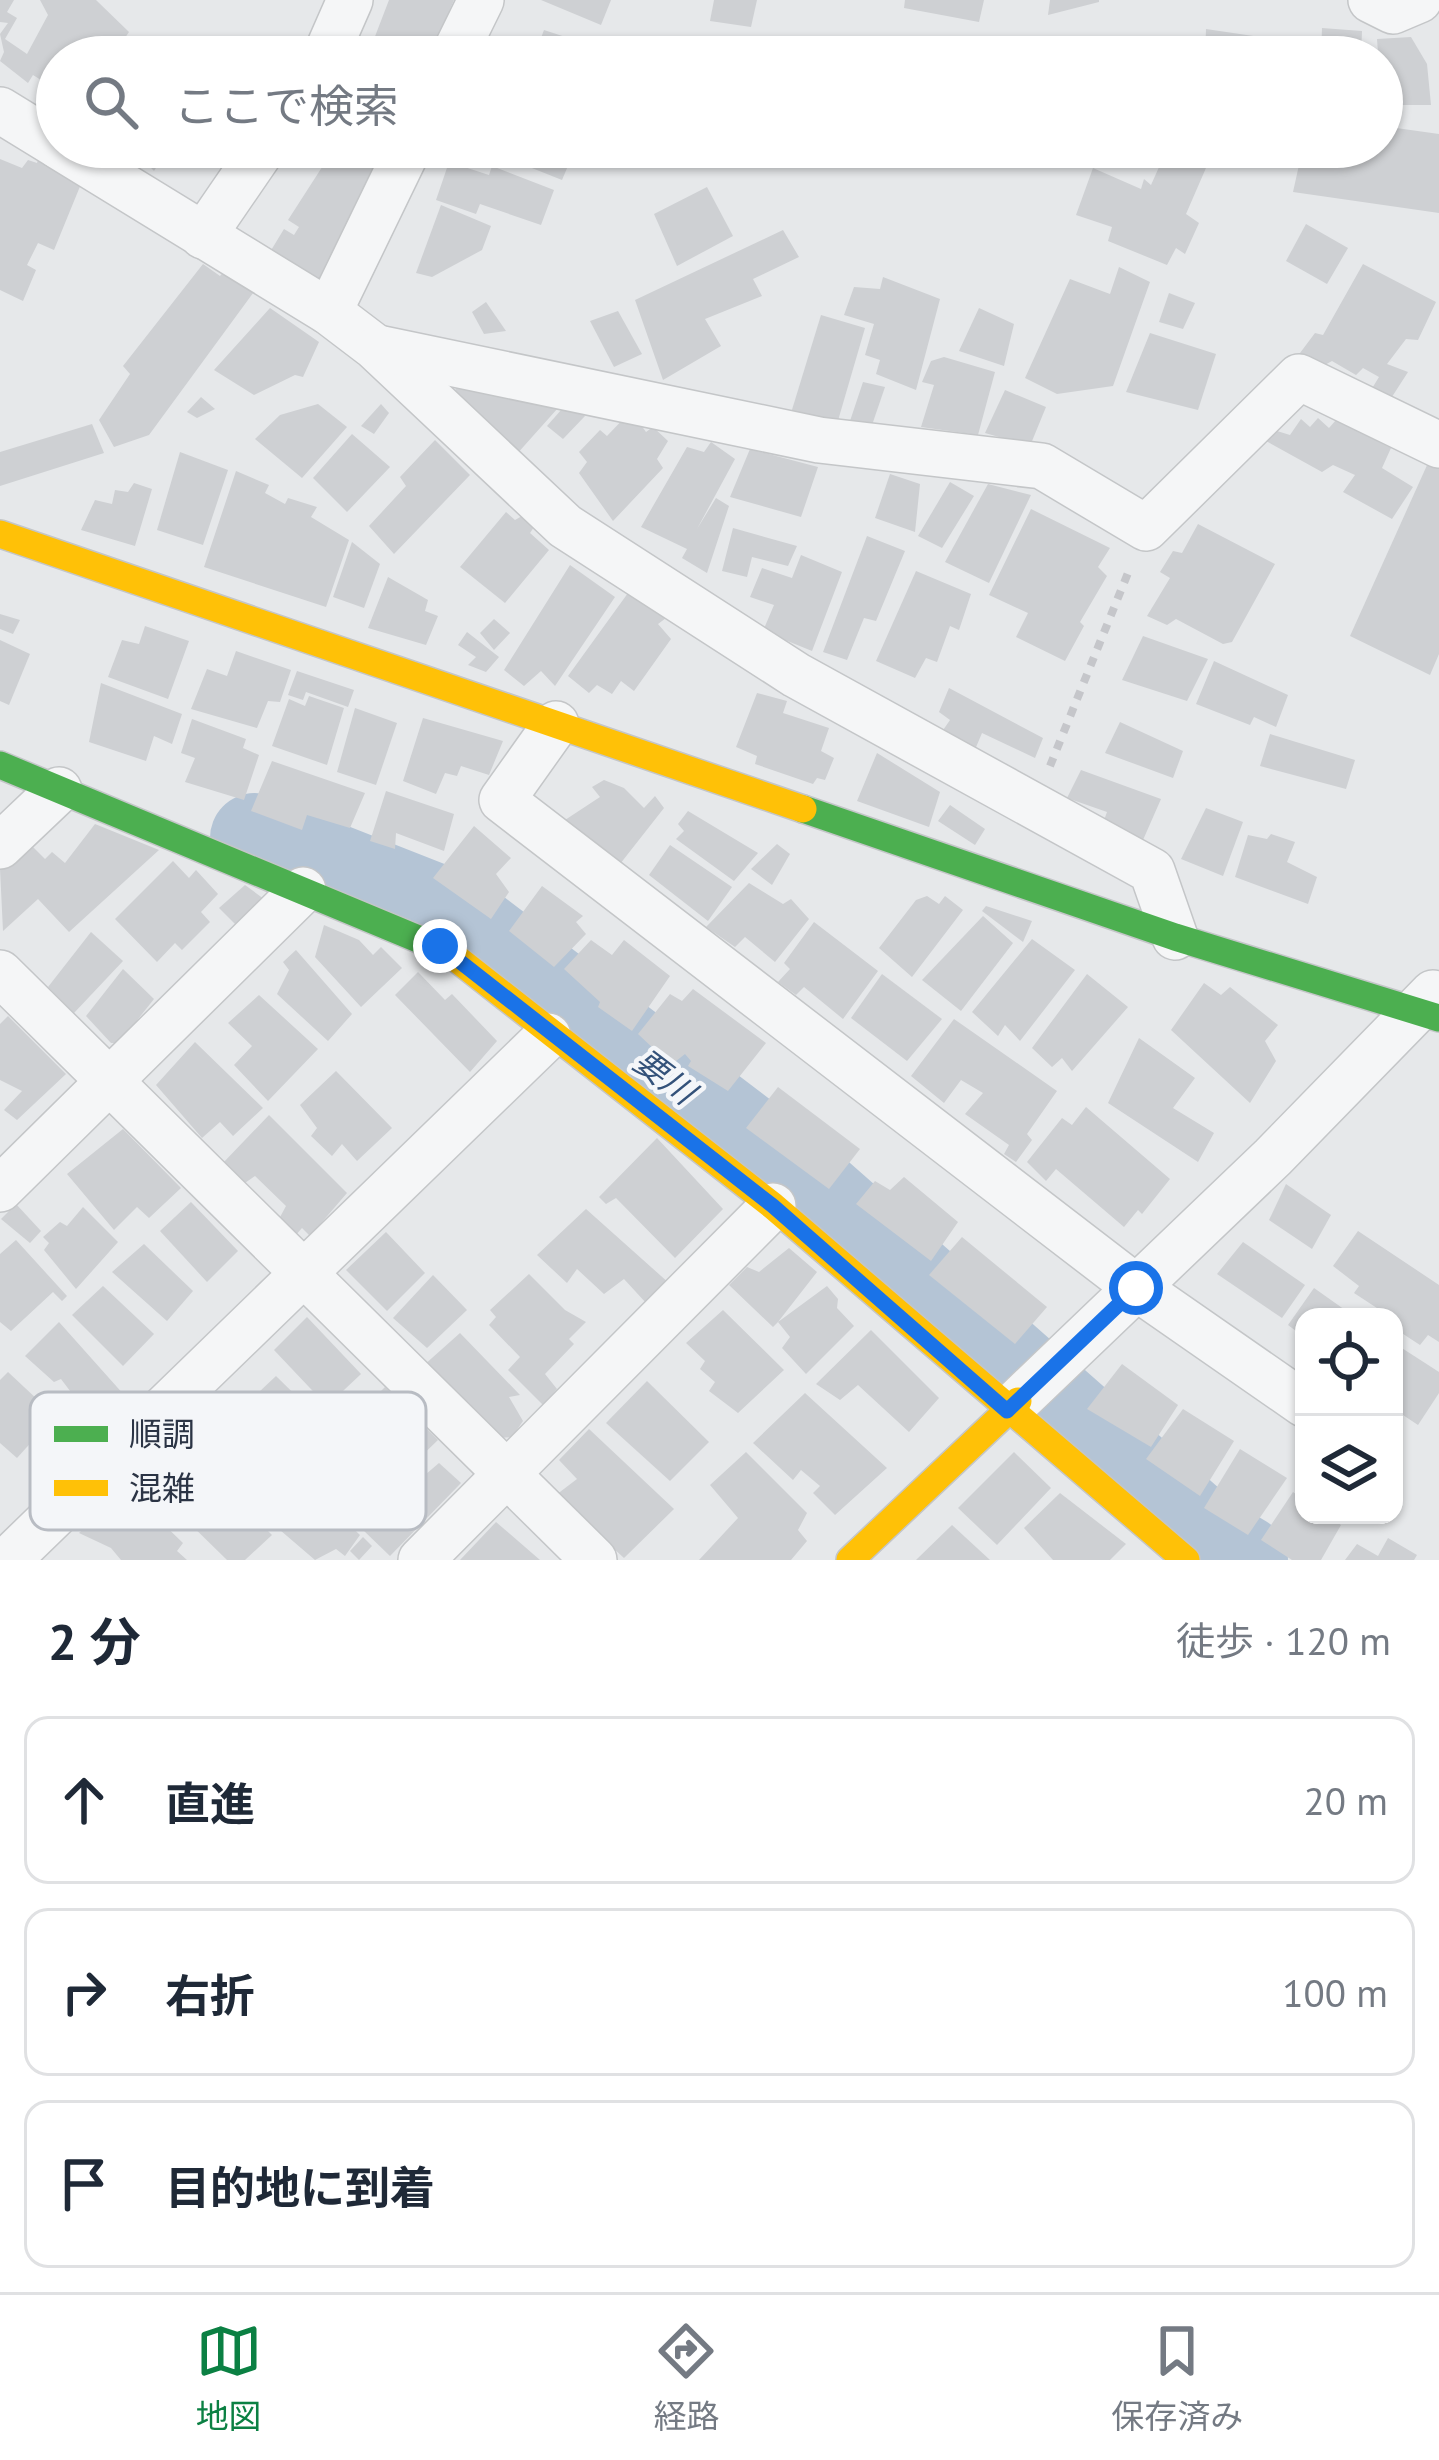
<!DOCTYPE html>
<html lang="ja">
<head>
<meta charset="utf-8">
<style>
	:root { --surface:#fff; --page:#f6f6f7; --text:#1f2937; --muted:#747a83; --line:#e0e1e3; --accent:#0b8043 }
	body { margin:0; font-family:"PT Sans","Noto Sans JP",sans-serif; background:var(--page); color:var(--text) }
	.controls { position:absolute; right:36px; bottom:36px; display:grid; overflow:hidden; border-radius:24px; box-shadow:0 3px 9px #0004 }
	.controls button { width:108px; height:108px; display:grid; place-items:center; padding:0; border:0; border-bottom:3px solid var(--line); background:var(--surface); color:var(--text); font:60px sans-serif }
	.stop { position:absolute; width:36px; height:36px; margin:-27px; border:9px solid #1a73e8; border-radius:50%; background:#fff }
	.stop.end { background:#1a73e8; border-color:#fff; box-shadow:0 3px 12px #0008 }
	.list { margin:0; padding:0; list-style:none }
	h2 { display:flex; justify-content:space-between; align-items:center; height:156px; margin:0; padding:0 48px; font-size:51px }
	h2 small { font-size:39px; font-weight:400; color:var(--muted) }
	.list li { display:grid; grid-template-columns:78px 1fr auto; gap:36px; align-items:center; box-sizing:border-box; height:168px; margin:0 24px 24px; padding:0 24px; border:3px solid var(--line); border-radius:24px }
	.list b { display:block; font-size:45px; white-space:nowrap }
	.list em { font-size:39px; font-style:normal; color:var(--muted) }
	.icon { flex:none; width:66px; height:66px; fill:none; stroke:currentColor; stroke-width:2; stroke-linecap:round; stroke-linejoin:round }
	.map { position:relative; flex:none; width:1439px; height:1560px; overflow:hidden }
	.search { position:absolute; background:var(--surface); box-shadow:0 3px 9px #0004; left:36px; right:36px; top:36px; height:132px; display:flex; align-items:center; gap:30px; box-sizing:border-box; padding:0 42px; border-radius:66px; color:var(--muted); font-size:45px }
	.sheet { height:732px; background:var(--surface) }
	nav { display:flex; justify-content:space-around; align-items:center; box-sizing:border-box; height:168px; border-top:3px solid var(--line); background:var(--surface); font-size:33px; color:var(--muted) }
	nav a { display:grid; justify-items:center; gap:6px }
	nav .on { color:var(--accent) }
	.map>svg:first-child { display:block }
</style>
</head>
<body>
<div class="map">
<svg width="1439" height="1560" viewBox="0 0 1439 1560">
	<rect width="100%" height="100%" fill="#e6e8ea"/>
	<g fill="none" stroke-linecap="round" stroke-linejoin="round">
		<path stroke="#b4c4d5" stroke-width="90" d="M255,838L456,917L799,1178L1211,1541L1243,1560"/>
	</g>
	<g fill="#ced0d3">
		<path d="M0,0H14L7,12L17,18L5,39L27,54L48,15L40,0H96L129,32L112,57H57V90L33,75L28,83L0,61L4,52L0,34L8,23L0,22Z"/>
		<path d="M389,0H454L429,57L374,39Z"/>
		<path d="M541,0H611L601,25Z"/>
		<path d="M714,0H757L751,27L710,21Z"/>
		<path d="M905,0H984L979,22L904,8Z"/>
		<path d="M1050,0H1099V2L1048,15Z"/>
		<path d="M1322,28L1362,31L1361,57H1321Z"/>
		<path d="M1206,29L1301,43L1302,56L1205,57Z"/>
		<path d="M544,30L596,47L589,57H534Z"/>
		<path d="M1411,37L1427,64L1431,105H1382L1377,39Z"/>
		<path d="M1382,126L1439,134V213L1293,192L1303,147H1382Z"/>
		<path d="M131,147H169L154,171Z"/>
		<path d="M335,147L386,169L325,285L270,252L284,229L294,235L299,227L288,220Z"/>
		<path d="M511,147H576L562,180L507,158Z"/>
		<path d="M1168,147L1209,161L1186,214L1199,223L1185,254L1176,248L1167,265L1108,241L1112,227L1076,215L1093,168L1141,189L1144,179L1151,185Z"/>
		<path d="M41,149L81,184L54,250L38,243L27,265L36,270L23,301L0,290V159L22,168L28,160L37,163Z"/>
		<path d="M449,162L489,175L492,166L554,190L541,225L480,204L476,214L436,200Z"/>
		<path d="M707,187L733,236L677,266L654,214Z"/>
		<path d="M441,205L491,226L482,250L432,277L416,273Z"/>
		<path d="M1306,224L1348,248L1327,284L1286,261Z"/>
		<path d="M783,230L799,257L753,279L762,296L705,319L721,346L663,380L635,300Z"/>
		<path d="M203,264L220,276L227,268L256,289L149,435L114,447L99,420L130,374L123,366Z"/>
		<path d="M1363,264L1436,302L1418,340L1406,339L1387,364L1408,372L1388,403L1368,395L1379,377L1363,368L1356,375L1332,361L1323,366L1297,357L1315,333L1323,335Z"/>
		<path d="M1119,267L1150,282L1113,386L1057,394L1025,378L1070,279L1110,294Z"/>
		<path d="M883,277L940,299L916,390L876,374L880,360L865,355L874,324L844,315L854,287L880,289Z"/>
		<path d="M1169,293L1195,303L1183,329L1159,322Z"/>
		<path d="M486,302L506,331L484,334L472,312Z"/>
		<path d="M270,308L319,342L303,377L295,375L254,395L214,370Z"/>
		<path d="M979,308L1014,324L1004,366L959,351Z"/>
		<path d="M618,311L642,354L614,367L590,321Z"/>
		<path d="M821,315L865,328L837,424L791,413Z"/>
		<path d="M1150,333L1216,354L1198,410L1126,392Z"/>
		<path d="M944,357L995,372L978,435L921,427L934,385L922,382L931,361Z"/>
		<path d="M473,372L502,379L530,403L543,391L566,399L516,455L449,396Z"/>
		<path d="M863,382L885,387L871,428L850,421Z"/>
		<path d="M1005,390L1046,407L1030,446L985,433Z"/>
		<path d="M201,397L215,409L197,418L187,412Z"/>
		<path d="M569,401L585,416L563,439L547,426Z"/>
		<path d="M318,404L347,427L302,478L255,439L280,415Z"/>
		<path d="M381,404L389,413L374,434L361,426Z"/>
		<path d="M631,411L646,432L653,427L668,441L657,459L663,468L613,521L579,473L587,462L579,452L600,430L607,436Z"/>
		<path d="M1318,418L1329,428L1336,420L1391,448L1382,468L1413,487L1392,519L1343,492L1355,475L1333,465L1322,472L1266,441L1277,431L1290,435L1301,419L1310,427Z"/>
		<path d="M92,424L104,453L0,486V452Z"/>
		<path d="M352,434L390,467L347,512L313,478Z"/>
		<path d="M435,440L470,475L394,554L369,526L406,486L400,477Z"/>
		<path d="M711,442L735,459L697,529L716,498L729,506L707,573L682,558L687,549L641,527L687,447L704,452Z"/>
		<path d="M750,449L818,467L801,517L730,497Z"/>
		<path d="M180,452L228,470L203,545L157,530Z"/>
		<path d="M1428,463L1439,469V654L1430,675L1350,636Z"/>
		<path d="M236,471L269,485L265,493L285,504L288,498L317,507L311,517L349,540L326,607L204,567Z"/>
		<path d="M890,474L920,484L915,532L875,518Z"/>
		<path d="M950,482L974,496L942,548L918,536Z"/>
		<path d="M134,483L152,489L135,546L81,530L95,500L112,504L115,490L128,492Z"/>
		<path d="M988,484L1031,495L989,583L945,562Z"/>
		<path d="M1031,509L1110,548L1098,567L1107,576L1080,622L1084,626L1065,661L1016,637L1028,613L989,595Z"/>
		<path d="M506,512L515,520L522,516L534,527L530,533L549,550L505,603L460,567Z"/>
		<path d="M1198,524L1275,564L1232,642L1223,644L1176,619L1167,625L1147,616L1170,578L1160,572L1173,551L1182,553Z"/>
		<path d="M733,528L797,546L788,566L752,557L747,577L722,571Z"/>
		<path d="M867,536L905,551L876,621L864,618L847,660L823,652Z"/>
		<path d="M352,542L380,564L364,608L333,597Z"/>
		<path d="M801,555L842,572L812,651L763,631L774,605L750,597L762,568L792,578Z"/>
		<path d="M570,565L615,597L555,686L541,671L524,686L504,670Z"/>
		<path d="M916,571L971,594L959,630L950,626L937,662L926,658L915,678L876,661Z"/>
		<path d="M388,577L428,600L425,611L438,616L426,645L368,628Z"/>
		<path d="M628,593L666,618L658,624L671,639L634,691L621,681L612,694L597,685L589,693L568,676Z"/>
		<path d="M0,614L20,620L13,634L0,629Z"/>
		<path d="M494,619L510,633L494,650L480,633Z"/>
		<path d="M145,626L189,641L168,699L108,677L122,640L139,644Z"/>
		<path d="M467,632L499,657L486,672L468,665L476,657L458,645Z"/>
		<path d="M1143,636L1208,659L1187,701L1122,680Z"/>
		<path d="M0,640L30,654L9,705L0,701Z"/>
		<path d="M236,651L291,670L280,702L268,701L257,728L191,709L207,669L227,676Z"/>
		<path d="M1214,661L1288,695L1276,727L1254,717L1250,725L1196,704Z"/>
		<path d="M297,671L354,690L348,707L306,692L303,700L288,695Z"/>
		<path d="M101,683L182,714L172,744L154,736L146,761L89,742Z"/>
		<path d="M949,688L1043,738L1035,758L982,733L974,752L939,736L950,720L939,712Z"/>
		<path d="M757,693L787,701L783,713L829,728L821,751L834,758L825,780L817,778L813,784L755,764L757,756L736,747Z"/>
		<path d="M309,696L344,708L327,765L272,746L289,699L305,706Z"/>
		<path d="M355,708L397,723L376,785L337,772Z"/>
		<path d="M423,718L503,741L489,775L461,766L457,776L445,773L436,794L403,781Z"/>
		<path d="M192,719L246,739L243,748L259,755L244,800L185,782L195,758L181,753Z"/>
		<path d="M1120,722L1183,751L1173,778L1105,753Z"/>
		<path d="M1270,734L1355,760L1346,789L1260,766Z"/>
		<path d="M877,753L940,792L929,827L857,801Z"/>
		<path d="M272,761L365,793L350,828L307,815L302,830L251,811Z"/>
		<path d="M1081,770L1161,799L1143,840L1102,826L1107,812L1067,798Z"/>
		<path d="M604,780L624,788L644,808L655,796L664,808L620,864L565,820L600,797L592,787Z"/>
		<path d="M386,791L454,814L444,851L396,833L395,849L370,841Z"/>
		<path d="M950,805L985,829L975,845L938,821Z"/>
		<path d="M1206,808L1243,822L1223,876L1181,859Z"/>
		<path d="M688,811L758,853L734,881L676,839L684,831L678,824Z"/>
		<path d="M95,824L159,850L69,932L38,899L3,931L0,869L29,843L45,859L52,852L65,863Z"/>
		<path d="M474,826L511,858L496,874L509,892L491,919L433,878Z"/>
		<path d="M1271,834L1295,842L1287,862L1317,877L1308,904L1235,877L1248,835L1267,839Z"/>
		<path d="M777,844L790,854L772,885L751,869Z"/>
		<path d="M670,845L732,887L708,921L649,875Z"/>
		<path d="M173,861L189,878L196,870L218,894L201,912L210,922L182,950L175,943L157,962L115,919Z"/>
		<path d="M749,883L783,904L791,899L809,919L775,962L745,937L735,947L706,927Z"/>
		<path d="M245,885L264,899L238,927L219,908Z"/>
		<path d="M542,886L583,916L576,922L586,934L554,967L509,931Z"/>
		<path d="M927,896L939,904L945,896L963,910L912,977L879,948L916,900Z"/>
		<path d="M986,906L1032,921L1023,942L982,911Z"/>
		<path d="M983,916L1013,943L961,1011L922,980Z"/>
		<path d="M814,922L878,971L843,1019L804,987L796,995L778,982L790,969L784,963Z"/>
		<path d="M324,925L359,940L373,955L381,947L402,968L361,1007L315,957Z"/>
		<path d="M91,932L123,961L74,1013L48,987Z"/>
		<path d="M1032,939L1075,970L1020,1041L1005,1025L998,1036L972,1012Z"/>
		<path d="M591,940L612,955L624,940L670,976L632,1031L598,1007L600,1002L564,969Z"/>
		<path d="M296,950L352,1014L328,1041L277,994L289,970L283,962Z"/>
		<path d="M123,969L154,999L119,1043H111L86,1016Z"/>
		<path d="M418,972L445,1000L452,994L497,1041L470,1072L395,995Z"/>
		<path d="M882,974L942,1019L907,1061L851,1018Z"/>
		<path d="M1087,974L1128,1007L1072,1071L1062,1058L1052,1067L1032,1048Z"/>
		<path d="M1204,983L1221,995L1230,987L1278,1025L1265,1041L1276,1061L1250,1103L1171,1030Z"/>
		<path d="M693,989L766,1043L728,1091L688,1066L691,1061L685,1054L671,1065L638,1034L670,994L682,1001Z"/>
		<path d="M259,995L318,1049L268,1101L234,1065L252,1046L228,1023Z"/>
		<path d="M8,1016L66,1074L17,1120L4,1110L22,1091L0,1080V1024Z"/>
		<path d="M954,1019L1057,1091L1027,1134L1032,1140L1016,1162L1004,1154L1009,1145L965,1114L983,1093L961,1080L944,1103L911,1076Z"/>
		<path d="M1139,1038L1195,1078L1173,1108L1214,1133L1198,1162L1108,1103Z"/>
		<path d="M195,1042L263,1108L233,1136L220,1122L202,1138L156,1085Z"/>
		<path d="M336,1071L392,1128L357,1161L342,1144L332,1156L311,1136L317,1128L300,1105Z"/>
		<path d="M778,1087L860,1149L829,1189L746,1128Z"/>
		<path d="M1086,1107L1170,1179L1142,1214L1138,1210L1124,1227L1056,1169L1046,1181L1027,1162L1062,1118L1072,1125Z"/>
		<path d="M269,1115L347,1193L310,1236L302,1228L295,1236L279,1219L286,1206L255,1176L242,1185L222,1164Z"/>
		<path d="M123,1129L181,1188L149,1218L137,1207L114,1230L67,1174Z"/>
		<path d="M657,1138L723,1209L675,1258L616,1198L606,1204L599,1197Z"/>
		<path d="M904,1177L958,1222L931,1261L856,1204L875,1181L890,1190Z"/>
		<path d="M1286,1184L1331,1215L1312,1249L1269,1220Z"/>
		<path d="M191,1202L238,1251L207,1282L160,1231Z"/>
		<path d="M16,1204L41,1231L30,1243L1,1219Z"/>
		<path d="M83,1207L118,1242L76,1289L44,1250L49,1243L43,1237L60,1222L67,1226Z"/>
		<path d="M586,1209L670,1284L647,1304L624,1279L604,1294L577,1269L567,1283L537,1255Z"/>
		<path d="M1358,1231L1439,1285V1342L1428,1335L1420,1345L1394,1328V1317H1377L1380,1310L1354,1293L1359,1286L1333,1266Z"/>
		<path d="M386,1232L425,1273L387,1311L346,1270Z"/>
		<path d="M962,1237L1047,1307L1015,1344L929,1275Z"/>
		<path d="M16,1240L67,1296L62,1301L53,1292L11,1331L0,1322V1254Z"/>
		<path d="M1243,1242L1305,1285L1282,1318L1217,1274Z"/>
		<path d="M144,1244L193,1291L167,1321L112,1272Z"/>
		<path d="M789,1248L817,1272L778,1322L827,1286L838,1299L837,1308L854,1326L806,1374L782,1348L790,1337L778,1322L773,1327L729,1285L747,1267L759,1272Z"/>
		<path d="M529,1274L565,1310L586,1322L569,1339L574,1344L545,1374L557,1389L543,1405L508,1370L520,1357L489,1325L496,1317L490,1310Z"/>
		<path d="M433,1275L467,1310L427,1348L393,1318Z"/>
		<path d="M103,1286L154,1334L123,1366L72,1315Z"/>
		<path d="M1314,1288L1355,1317H1304V1337L1288,1325Z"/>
		<path d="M723,1310L784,1370L738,1413L709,1391L715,1382L700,1369L705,1361L686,1343Z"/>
		<path d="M307,1317L361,1374L327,1406L274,1350Z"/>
		<path d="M59,1322L125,1396L95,1424L61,1379L54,1382L25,1356Z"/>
		<path d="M871,1330L939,1398L909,1432L858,1385L840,1400L816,1384Z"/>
		<path d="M460,1333L520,1395L509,1397L523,1421L512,1437L497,1438L423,1366Z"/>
		<path d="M1394,1343L1439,1372V1393L1418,1425L1394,1409Z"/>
		<path d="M1122,1364L1178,1405L1151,1447L1087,1409Z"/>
		<path d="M8,1372L55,1416L17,1458L0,1443V1380Z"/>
		<path d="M276,1376L330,1429L300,1458L244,1406Z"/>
		<path d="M647,1381L709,1442L670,1481L606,1423Z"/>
		<path d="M385,1387L438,1440L411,1466L396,1451L392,1455L399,1462L358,1505L338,1485L333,1494L307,1468L366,1411L403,1444L365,1407Z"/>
		<path d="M805,1393L887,1468L835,1515L813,1493L820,1486L801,1470L793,1480L753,1443Z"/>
		<path d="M1183,1409L1234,1441L1200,1496L1146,1459Z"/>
		<path d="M589,1429L674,1509L624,1558L556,1495L577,1479L559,1460Z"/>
		<path d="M253,1432L360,1535L345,1556L336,1549L315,1560L280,1530L281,1519L264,1502L260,1505L230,1478L243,1463L233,1451Z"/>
		<path d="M1240,1449L1287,1478L1248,1535L1204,1508Z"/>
		<path d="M746,1452L807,1513L798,1530L807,1541L791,1560H699L738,1518L710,1485Z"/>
		<path d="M1014,1452L1051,1488L997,1545L958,1508Z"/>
		<path d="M439,1463L461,1483L390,1556L362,1529Z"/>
		<path d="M214,1477L272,1535L245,1560H227L180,1514Z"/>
		<path d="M126,1488L183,1543L177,1551L187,1560H121L111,1548L79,1533Z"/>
		<path d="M1293,1492L1304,1500V1515H1327L1341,1525L1321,1560H1292L1261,1540Z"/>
		<path d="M1060,1493L1126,1544L1110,1560H1053L1024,1528Z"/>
		<path d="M496,1522L540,1560H460Z"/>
		<path d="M952,1525L990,1560H916Z"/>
		<path d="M363,1537L372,1546L359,1560L350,1551Z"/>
		<path d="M1388,1538L1417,1555L1414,1560H1345L1357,1544L1378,1556Z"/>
	</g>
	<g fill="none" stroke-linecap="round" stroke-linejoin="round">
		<defs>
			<g id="street">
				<path d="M1371,0L1393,11L1419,0"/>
				<path d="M325,57L350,0"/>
				<path d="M453,57L481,0"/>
				<path d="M0,110L57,145"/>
				<path d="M60,147L329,312L375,347L565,526L796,675L1152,871L1175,937"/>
				<path d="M203,236L264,147"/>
				<path d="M329,312L409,147"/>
				<path d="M378,348L819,440L1042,466L1146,528L1299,377L1439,445"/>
				<path d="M556,724L502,800L1137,1288L1304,1404"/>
				<path d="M0,846L59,790"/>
				<path d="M0,973L594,1560"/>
				<path d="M0,1189L303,890"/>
				<path d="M1018,1401L1273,1157L1433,993"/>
				<path d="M8,1560L548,1036"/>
				<path d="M421,1560L773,1206"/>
			</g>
			<g id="fast">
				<path d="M0,765L447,951"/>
				<path d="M803,809L1175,937L1439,1018"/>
			</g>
			<g id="slow">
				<path d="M0,534L803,809"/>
				<path d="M447,951L773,1206L1186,1560"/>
				<path d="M850,1560L1018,1401"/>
			</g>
		</defs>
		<use href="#street" stroke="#c4c6c8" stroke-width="48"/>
		<use href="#fast" stroke="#c4c6c8" stroke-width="30"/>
		<use href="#slow" stroke="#c4c6c8" stroke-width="30"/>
		<path stroke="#c5c6ca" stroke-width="8" stroke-dasharray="9 9" stroke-linecap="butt" d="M1050,766L1130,568"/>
		<use href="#street" stroke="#f5f6f7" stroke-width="45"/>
		<use href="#fast" stroke="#4caf50" stroke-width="27"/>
		<use href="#slow" stroke="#ffc107" stroke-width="27"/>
	</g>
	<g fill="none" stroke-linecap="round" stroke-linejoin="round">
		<path stroke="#1a73e8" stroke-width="15" d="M440,946L773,1206L1007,1411L1136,1288"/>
	</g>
	<g text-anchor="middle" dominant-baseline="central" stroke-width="9" stroke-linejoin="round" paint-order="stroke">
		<g font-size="33" font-style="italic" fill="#34527a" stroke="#f4f6f9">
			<text transform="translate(665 1076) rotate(37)">要川</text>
		</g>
	</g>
	<rect x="30" y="1392" width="396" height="138" rx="18" fill="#f4f6f9" stroke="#b8bcc3" stroke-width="3"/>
	<rect x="54" y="1426" width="54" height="16" fill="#4caf50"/>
	<rect x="54" y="1480" width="54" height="16" fill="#ffc107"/>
	<g font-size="33" fill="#2b3445">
		<text x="129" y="1446">順調</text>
		<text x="129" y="1500">混雑</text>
	</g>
</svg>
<div class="controls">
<button><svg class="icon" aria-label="locate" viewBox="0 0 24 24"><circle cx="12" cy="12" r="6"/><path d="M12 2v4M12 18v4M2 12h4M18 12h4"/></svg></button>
<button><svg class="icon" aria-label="layers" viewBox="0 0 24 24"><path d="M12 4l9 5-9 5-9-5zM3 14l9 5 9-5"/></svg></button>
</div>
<div class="stop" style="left:1136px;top:1288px"></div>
<div class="stop end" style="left:440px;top:946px"></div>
<div class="search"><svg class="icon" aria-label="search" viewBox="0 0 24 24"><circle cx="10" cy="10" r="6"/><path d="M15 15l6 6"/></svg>ここで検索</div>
</div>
<section class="sheet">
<h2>2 分<small>徒歩 · 120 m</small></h2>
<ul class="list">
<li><svg class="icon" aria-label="ahead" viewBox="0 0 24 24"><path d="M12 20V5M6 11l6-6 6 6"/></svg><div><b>直進</b></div><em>20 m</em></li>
<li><svg class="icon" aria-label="right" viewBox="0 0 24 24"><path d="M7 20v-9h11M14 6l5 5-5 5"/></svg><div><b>右折</b></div><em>100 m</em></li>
<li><svg class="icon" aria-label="arrive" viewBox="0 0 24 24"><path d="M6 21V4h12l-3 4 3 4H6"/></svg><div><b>目的地に到着</b></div></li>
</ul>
</section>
<nav>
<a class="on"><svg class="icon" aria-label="map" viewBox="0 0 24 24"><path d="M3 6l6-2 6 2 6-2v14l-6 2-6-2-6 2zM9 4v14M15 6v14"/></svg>地図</a>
<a><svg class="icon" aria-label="directions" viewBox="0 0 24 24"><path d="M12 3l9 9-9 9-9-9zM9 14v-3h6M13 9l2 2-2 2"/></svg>経路</a>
<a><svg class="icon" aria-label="saved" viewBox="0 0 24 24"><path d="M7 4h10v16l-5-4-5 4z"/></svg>保存済み</a>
</nav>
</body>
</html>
